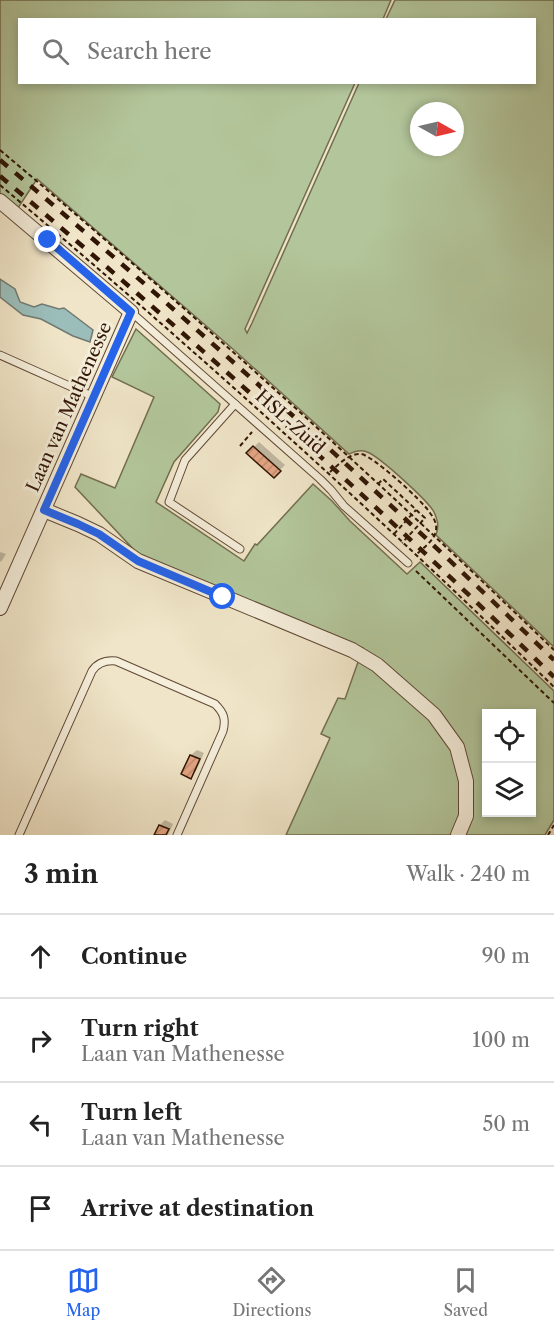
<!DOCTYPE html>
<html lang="en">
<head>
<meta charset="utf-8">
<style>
	:root { --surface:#fff; --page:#f2f2f2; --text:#222; --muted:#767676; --line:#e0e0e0; --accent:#2563eb }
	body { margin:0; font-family:"Libre Caslon Text",serif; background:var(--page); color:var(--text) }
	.controls { position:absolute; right:18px; bottom:18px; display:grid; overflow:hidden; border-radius:0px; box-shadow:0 3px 9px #0003 }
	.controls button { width:54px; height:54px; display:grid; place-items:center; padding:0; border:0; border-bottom:2px solid var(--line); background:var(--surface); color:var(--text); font:30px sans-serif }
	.compass { position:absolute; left:410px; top:102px; width:54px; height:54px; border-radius:50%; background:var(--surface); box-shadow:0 3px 9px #0003; rotate:98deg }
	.stop { position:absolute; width:18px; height:18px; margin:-14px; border:4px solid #2563eb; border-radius:50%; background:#fff }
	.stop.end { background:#2563eb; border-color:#fff; box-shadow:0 2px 6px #0008 }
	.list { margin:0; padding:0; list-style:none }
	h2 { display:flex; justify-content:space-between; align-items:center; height:78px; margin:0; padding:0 24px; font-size:26px }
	h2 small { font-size:20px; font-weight:400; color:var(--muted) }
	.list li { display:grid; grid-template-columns:39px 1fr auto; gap:18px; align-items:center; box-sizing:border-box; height:84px; padding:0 24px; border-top:2px solid var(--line) }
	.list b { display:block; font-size:22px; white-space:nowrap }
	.list p { margin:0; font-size:20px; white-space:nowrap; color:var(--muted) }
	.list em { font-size:20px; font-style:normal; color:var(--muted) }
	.icon { flex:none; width:33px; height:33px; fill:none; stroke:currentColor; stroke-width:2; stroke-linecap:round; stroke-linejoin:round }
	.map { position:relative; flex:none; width:554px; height:835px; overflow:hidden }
	.search { position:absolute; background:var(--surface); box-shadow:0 3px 9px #0003; left:18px; right:18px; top:18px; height:66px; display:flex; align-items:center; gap:15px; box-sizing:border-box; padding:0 21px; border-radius:0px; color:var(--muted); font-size:22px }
	.sheet { height:414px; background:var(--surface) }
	nav { display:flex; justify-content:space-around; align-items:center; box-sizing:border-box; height:84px; border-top:2px solid var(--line); background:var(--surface); font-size:16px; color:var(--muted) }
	nav a { display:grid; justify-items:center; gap:3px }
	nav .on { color:var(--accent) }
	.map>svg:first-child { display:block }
</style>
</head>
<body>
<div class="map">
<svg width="554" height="835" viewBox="0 0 554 835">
	<defs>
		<pattern id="building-hatch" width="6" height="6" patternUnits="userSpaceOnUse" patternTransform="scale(1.5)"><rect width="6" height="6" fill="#e3a482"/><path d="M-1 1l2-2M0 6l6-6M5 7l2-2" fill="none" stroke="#c38c6f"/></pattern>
	</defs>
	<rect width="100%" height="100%" fill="#f0e5c8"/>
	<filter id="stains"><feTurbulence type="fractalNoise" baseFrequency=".00333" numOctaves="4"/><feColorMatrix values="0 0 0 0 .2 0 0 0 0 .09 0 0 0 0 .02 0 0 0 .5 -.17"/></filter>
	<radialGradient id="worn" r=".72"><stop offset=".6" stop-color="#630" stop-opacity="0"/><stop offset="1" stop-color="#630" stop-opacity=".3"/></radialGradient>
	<g fill="#b3c69b" stroke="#726e50" stroke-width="1.5" fill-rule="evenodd">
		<path d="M0,0H391L383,19L20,20V82L355,83L245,329L247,333L252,323L359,83L534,82V20L386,19L395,0H554V647L436,535C439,526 438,521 434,512C428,501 379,456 367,452C361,449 355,451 349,454L234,350L37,179L18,208L0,194ZM419,111H455V147H419Z"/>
		<path d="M136,329L220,404L218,412L174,462L156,502L244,561L255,544L257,545L313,484L332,501L350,521L407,574L420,562L554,691V820L545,835H286L330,738L321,734L338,698L345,699L363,648L138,554L75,487L81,474L115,488L154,397L112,377ZM486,714H532V812H486Z"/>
	</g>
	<path fill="#9bbebb" stroke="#707a72" stroke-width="1.5" d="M0,279L15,289L20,302L34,307L42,304L59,309L64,308L93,330L90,342L73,336L41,319L23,315L0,297Z"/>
	<g fill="#0003">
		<path d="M259,442L285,465L274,476L248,453Z"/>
		<path d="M0,552L6,554L1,562L0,561Z"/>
		<path d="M197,750L204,753L196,771L191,777L183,773L191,755Z"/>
		<path d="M165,820L173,824L168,835H156L160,825Z"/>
	</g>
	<g fill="url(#building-hatch)" stroke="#301504" stroke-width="1.5">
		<path d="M253,446L281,471L274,478L246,453Z"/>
		<path d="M190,755L200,759L191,779L181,774Z"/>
		<path d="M159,825L169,829L166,835H154Z"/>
	</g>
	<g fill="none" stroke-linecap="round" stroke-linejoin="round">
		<defs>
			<g id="service">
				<path d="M131,312L320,479L331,490L344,506L408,563"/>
				<path d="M0,355L94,397"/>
				<path d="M235,404L185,460L169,502L240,549"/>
				<path d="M19,835L92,671C98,662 106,660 116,661L215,704C224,713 226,719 223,731L177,835"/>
			</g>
			<g id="minor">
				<path d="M0,201L131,312L0,608"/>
				<path d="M44,510L78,524L99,534L138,561L352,650L377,665L434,715L457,747L466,781V816L458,835"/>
			</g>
		</defs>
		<use href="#service" stroke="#604935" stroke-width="9"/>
		<use href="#minor" stroke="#604935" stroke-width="16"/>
		<g stroke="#301504" stroke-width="2" stroke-dasharray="4.5 3" stroke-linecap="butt">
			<path d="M240,446L252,432"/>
			<path d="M330,472C338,465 349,453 361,454C372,455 424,502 430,513C434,518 437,524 436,530C435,540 423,548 416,555"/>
			<path d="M378,484L383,479L425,518L402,543"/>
			<path d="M394,534L416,510"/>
			<path d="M416,571L554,703"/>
			<path d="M548,835L554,825"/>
		</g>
		<use href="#service" stroke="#f5eedb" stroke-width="7"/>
		<use href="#minor" stroke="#f5eedb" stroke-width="14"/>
		<g stroke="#301504" stroke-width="4.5" stroke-dasharray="10 10" stroke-linecap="butt">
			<path d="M0,160C190,320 375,487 554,660"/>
			<path d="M0,176C190,336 376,503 554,677"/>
		</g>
		<g stroke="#301504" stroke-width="2" stroke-dasharray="4.5 3" stroke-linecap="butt">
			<path d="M0,150C190,310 375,477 554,650"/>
			<path d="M0,185C191,346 376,513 554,687"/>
		</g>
	</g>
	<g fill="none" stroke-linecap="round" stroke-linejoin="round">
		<path stroke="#2563eb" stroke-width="8" d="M48,240L131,312L44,510L78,524L99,534L138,561L223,597"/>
	</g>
	<g text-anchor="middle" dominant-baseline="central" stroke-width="6" stroke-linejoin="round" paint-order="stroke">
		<g font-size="18" fill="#301504" stroke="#f5eedb">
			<text transform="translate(69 407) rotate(-66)">Laan van Mathenesse</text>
			<text transform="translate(290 422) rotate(42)">HSL-Zuid</text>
		</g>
	</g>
	<rect width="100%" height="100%" filter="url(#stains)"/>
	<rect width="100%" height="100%" fill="url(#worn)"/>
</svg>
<div class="controls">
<button><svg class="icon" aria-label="locate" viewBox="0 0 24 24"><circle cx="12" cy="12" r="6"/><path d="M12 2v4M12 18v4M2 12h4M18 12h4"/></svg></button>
<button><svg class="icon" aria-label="layers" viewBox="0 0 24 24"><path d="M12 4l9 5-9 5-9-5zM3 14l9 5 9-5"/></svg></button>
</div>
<svg class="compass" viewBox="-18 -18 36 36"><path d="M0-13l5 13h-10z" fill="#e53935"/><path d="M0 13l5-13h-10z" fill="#767676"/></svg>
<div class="stop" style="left:223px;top:597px"></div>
<div class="stop end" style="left:48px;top:240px"></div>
<div class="search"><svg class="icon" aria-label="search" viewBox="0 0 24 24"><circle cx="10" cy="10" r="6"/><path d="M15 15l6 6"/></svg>Search here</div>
</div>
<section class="sheet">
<h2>3 min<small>Walk · 240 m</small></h2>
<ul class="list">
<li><svg class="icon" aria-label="ahead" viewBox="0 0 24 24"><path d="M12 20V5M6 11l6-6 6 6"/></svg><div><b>Continue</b></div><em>90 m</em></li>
<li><svg class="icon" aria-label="right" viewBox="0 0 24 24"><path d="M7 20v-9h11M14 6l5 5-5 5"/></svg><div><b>Turn right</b><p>Laan van Mathenesse</p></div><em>100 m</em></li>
<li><svg class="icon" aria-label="left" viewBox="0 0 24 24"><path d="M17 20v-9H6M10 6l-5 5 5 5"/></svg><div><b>Turn left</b><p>Laan van Mathenesse</p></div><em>50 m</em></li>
<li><svg class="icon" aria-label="arrive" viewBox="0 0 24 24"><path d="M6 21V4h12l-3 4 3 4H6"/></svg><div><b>Arrive at destination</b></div></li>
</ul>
</section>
<nav>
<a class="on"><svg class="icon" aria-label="map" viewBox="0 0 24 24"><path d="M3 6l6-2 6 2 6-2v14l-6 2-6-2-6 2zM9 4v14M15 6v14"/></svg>Map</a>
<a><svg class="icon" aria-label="directions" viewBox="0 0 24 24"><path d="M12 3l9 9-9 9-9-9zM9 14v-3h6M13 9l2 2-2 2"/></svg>Directions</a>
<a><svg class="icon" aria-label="saved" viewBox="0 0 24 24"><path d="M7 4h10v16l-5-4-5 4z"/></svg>Saved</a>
</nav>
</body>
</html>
